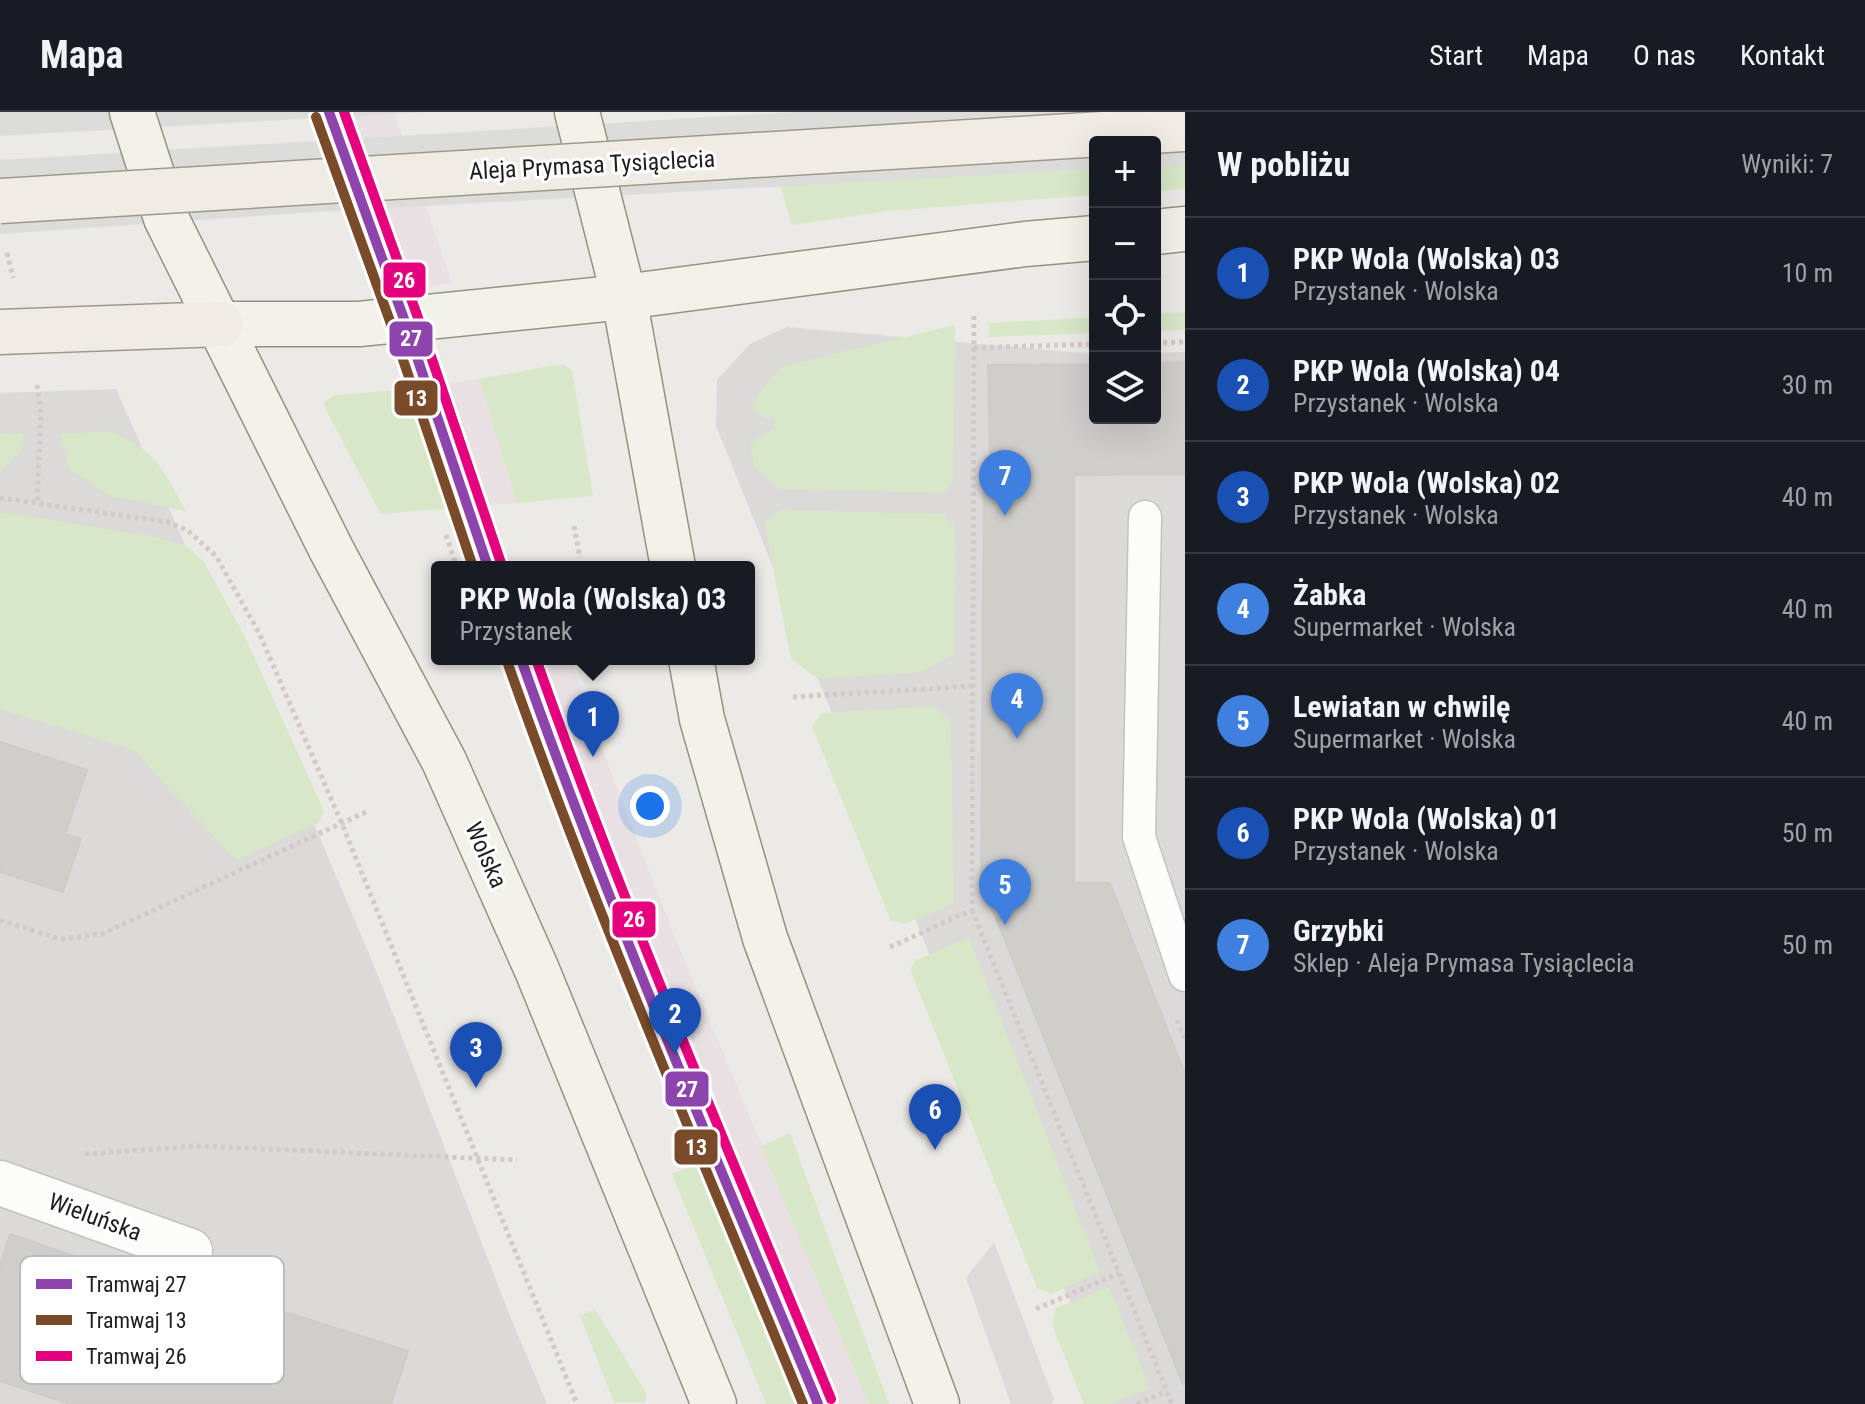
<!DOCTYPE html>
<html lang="pl">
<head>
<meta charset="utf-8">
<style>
	:root { --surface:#171b24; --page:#242831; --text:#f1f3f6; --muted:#9ea1a6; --line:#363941; --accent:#7c3aed }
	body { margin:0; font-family:"Roboto Condensed",sans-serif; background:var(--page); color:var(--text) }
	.controls { position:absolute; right:24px; top:24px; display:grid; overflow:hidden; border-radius:8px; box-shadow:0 8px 32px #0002 }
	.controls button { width:72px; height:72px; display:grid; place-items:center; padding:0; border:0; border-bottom:2px solid var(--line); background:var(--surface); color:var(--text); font:40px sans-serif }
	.you { position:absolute; left:650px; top:694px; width:28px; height:28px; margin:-20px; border:6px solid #fff; border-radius:50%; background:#1a73e8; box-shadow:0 0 0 12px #1a73e833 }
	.badge { display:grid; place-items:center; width:52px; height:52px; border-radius:50%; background:var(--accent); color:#fff; font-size:26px; font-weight:700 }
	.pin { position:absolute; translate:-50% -66px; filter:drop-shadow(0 2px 4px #0008) }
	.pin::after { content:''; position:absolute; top:42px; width:28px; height:24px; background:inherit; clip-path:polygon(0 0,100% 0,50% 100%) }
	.popup { position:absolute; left:431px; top:449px; width:324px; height:104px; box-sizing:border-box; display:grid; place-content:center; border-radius:8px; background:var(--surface); filter:drop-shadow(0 2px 6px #0005); font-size:26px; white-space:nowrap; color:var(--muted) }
	.popup b { font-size:30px; color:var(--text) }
	.popup::after { content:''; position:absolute; left:50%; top:100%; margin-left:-16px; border:16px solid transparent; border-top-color:var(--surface) }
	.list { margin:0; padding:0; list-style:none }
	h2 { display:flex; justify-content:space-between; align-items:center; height:104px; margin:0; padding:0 32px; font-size:34px }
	h2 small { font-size:26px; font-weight:400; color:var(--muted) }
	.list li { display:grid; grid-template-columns:52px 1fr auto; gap:24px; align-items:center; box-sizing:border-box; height:112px; padding:0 32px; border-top:2px solid var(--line) }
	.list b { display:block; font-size:30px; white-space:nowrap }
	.list p { margin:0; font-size:26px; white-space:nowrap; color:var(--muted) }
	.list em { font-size:26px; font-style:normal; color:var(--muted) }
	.icon { flex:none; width:44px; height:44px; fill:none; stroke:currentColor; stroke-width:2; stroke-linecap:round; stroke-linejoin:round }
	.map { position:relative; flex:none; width:1185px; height:1292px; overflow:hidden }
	header { display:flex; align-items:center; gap:48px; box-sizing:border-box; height:112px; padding:0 40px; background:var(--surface); border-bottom:2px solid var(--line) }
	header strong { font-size:38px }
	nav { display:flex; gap:44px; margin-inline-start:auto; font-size:28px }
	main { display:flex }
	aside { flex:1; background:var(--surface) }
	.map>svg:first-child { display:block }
</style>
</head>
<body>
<header>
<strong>Mapa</strong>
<nav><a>Start</a><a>Mapa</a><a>O nas</a><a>Kontakt</a></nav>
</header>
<main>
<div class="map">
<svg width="1185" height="1292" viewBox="0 0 1185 1292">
	<rect width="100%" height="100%" fill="#eceae6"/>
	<g fill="#dbdad8">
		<path d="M787,215L1095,242V306H1155V241L1185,240V1292H1111L716,314L717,268L750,232Z"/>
		<path d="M116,277L196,457L253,567L379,866L508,1199L547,1292H0V281Z"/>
	</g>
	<g fill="#e9e0e4">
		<path d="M312,0H394L452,171L378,180Z"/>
		<path d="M479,267L517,391L455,396L415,277Z"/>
		<path d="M508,547H570L617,677L673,820L869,1292H803L570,712Z"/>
	</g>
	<g fill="#d7e7c7">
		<path d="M1185,53V77L1155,79V54Z"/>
		<path d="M1095,57V83L888,99L792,113L780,73Z"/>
		<path d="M1185,200V218L1155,219V202Z"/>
		<path d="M1095,205V221L988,225L989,211Z"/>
		<path d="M955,213L953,368L943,381L780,377L754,354L750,332L775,316L774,308L766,307L751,297L764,274L783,254Z"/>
		<path d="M556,253H564L572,259L593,384L517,391L479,267Z"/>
		<path d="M415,277L455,396L381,402L326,298L324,290L335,283Z"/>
		<path d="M108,319C158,339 161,355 186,399L110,384L70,358L60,322Z"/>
		<path d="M24,321L22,337L0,361V322Z"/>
		<path d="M780,398L943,402L955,415L954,542L921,560L818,567L791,547L764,410Z"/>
		<path d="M0,400L151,424L187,434L204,450L246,527L324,699L318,711L236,748L134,638L0,597Z"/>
		<path d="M933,594L951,610L954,791L905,812L891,809L812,614L822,601Z"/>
		<path d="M969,826L1100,1160L1051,1182L1037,1176L910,857L916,848Z"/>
		<path d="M790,1021L889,1292H869L761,1034Z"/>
		<path d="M705,1048L803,1292H766L672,1062Z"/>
		<path d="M1109,1175L1150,1276L1111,1292H1084L1052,1213L1056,1196Z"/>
		<path d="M595,1197L646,1281L645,1290H614L580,1204Z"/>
	</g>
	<path fill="#dcdbda" d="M994,1130L1054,1288L1051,1292H1011L966,1166Z"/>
	<g fill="#dcdcda">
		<path d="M0,0H423L0,24Z"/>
		<path d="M793,0H1185V53L1155,54V30H1095V57L316,100L0,122V48Z"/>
	</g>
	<g fill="#d0cecb" stroke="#cfccc8" stroke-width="2">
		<path d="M1185,250V362L1074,363V771H1110L1185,962V1272H1183L981,769L984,381L991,382L988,253L1095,252V306H1155V251Z"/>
		<path d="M0,630L87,658L65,722L81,727L63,780L0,760Z"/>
		<path d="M10,1122L184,1181L188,1169L408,1239L391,1292H70L0,1269V1155Z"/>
	</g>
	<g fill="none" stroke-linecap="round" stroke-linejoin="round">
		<defs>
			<path id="lane" d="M1145,405L1139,725L1185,863"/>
			<path id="street" d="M0,1071L190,1139"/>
			<g id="secondary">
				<path d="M132,0L166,106L331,437L444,649L537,858L714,1292"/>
				<path d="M577,0L624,185L673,455"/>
				<path d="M1155,120L1185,117"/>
				<path d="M221,212H359L624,185L1025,132L1095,126"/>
				<path d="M691,547L702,607L765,826L937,1292"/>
			</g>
			<path id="primary" d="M0,220L221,212"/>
		</defs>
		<use href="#lane" stroke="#c3c2c1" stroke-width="35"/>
		<use href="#street" stroke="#c3c2c1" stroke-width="47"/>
		<use href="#secondary" stroke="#929480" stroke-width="47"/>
		<use href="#primary" stroke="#a09885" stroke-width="47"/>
		<g stroke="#d5c9c7" stroke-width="5" stroke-dasharray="4 4" stroke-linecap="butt">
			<path d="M7,141L13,166"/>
			<path d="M1155,231L1185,230"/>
			<path d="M974,236L1095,232"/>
			<path d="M37,273L41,302L37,392"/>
			<path d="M0,386L168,410L187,418L216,444L260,523L342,712L577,1292"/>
			<path d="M574,414L580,446"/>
			<path d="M446,423L457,455"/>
			<path d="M793,585L973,574"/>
			<path d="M972,798L1172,1292"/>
			<path d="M0,808L60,827L102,822L368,699"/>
			<path d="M890,835L972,798L974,203"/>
			<path d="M1177,908L1185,928"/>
			<path d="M85,1042L198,1034L517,1048"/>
			<path d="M1036,1197L1119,1161"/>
			<path d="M165,1213L173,1191"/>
			<path d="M200,1292L203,1280"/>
			<path d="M1137,1292L1167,1279"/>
		</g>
		<use href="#lane" stroke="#fcfcfb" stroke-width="32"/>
		<use href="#street" stroke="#fcfcfb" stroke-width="44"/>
		<use href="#secondary" stroke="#f2f2ea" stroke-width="44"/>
		<use href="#primary" stroke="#efece5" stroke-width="44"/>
		<defs>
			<path id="primary-bridge" d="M0,89L1185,17"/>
		</defs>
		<use href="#primary-bridge" stroke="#a09885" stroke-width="47" stroke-linecap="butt"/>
		<use href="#primary-bridge" stroke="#efece5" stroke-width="44"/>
		<defs>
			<g id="tram-1">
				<path d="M329,0L404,207L488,455"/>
				<path d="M521,547C610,799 716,1045 818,1292"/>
			</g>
			<g id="tram-2">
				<path d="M316,5L391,212L473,455"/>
				<path d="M508,552C596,802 702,1046 803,1292"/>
			</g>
			<g id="tram-3">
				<path d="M344,0L417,203L501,451"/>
				<path d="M536,547C624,797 730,1041 831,1287"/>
			</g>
		</defs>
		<use href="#tram-1" stroke="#fff" stroke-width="16"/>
		<use href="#tram-2" stroke="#fff" stroke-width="16"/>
		<use href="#tram-3" stroke="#fff" stroke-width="16"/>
		<use href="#tram-1" stroke="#8e44ad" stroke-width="10"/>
		<use href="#tram-2" stroke="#7a4b2a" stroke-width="10"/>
		<use href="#tram-3" stroke="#e5007d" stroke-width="10"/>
	</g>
	<g text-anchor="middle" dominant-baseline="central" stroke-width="6" stroke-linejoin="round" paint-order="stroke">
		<g font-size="24" fill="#1e1e1e" stroke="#fff">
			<text transform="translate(592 53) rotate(-3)">Aleja Prymasa Tysiąclecia</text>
			<text transform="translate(486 743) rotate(66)">Wolska</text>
			<text transform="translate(95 1105) rotate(20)">Wieluńska</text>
		</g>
	</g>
	<rect x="20" y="1144" width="264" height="128" rx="12" fill="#fff" stroke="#bcbcbc" stroke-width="2"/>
	<rect x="36" y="1167" width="36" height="10" fill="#8e44ad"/>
	<rect x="36" y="1203" width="36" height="10" fill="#7a4b2a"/>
	<rect x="36" y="1239" width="36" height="10" fill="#e5007d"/>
	<g font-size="22" fill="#1e1e1e">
		<text x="86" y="1180">Tramwaj 27</text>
		<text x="86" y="1216">Tramwaj 13</text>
		<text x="86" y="1252">Tramwaj 26</text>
	</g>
	<g stroke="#fff" stroke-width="3">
		<rect x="382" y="149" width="45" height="38" rx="8" fill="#e5007d"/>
		<rect x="388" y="208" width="46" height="38" rx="8" fill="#8e44ad"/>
		<rect x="393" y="267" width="46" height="38" rx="8" fill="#7a4b2a"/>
		<rect x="611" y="788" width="46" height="39" rx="8" fill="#e5007d"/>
		<rect x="664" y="958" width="46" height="38" rx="8" fill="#8e44ad"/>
		<rect x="673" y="1016" width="46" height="38" rx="8" fill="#7a4b2a"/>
	</g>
	<g font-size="22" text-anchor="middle" font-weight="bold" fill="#fff">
		<text x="404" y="176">26</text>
		<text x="411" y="234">27</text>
		<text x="416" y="294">13</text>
		<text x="634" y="815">26</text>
		<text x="687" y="985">27</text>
		<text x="696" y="1043">13</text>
	</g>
</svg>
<div class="controls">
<button>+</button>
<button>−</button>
<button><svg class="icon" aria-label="locate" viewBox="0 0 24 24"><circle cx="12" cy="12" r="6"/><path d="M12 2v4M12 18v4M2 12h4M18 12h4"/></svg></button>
<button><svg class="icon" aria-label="layers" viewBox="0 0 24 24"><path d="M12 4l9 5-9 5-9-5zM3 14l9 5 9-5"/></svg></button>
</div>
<div class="you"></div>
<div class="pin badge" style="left:593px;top:645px;background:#1a4fb4">1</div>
<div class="popup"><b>PKP Wola (Wolska) 03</b>Przystanek</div>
<div class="pin badge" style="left:675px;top:942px;background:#1a4fb4">2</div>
<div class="pin badge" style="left:476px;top:976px;background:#1a4fb4">3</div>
<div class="pin badge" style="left:1017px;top:627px;background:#3f7fe0">4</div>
<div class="pin badge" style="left:1005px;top:813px;background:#3f7fe0">5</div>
<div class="pin badge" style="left:935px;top:1038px;background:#1a4fb4">6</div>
<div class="pin badge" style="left:1005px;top:404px;background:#3f7fe0">7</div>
</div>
<aside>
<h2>W pobliżu<small>Wyniki: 7</small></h2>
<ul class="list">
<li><span class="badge" style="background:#1a4fb4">1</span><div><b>PKP Wola (Wolska) 03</b><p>Przystanek · Wolska</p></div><em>10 m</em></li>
<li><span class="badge" style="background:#1a4fb4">2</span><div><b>PKP Wola (Wolska) 04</b><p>Przystanek · Wolska</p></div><em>30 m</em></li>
<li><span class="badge" style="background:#1a4fb4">3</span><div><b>PKP Wola (Wolska) 02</b><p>Przystanek · Wolska</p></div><em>40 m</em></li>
<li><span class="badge" style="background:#3f7fe0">4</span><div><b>Żabka</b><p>Supermarket · Wolska</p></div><em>40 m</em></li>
<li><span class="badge" style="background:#3f7fe0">5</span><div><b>Lewiatan w chwilę</b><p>Supermarket · Wolska</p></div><em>40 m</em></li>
<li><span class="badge" style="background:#1a4fb4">6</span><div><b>PKP Wola (Wolska) 01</b><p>Przystanek · Wolska</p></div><em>50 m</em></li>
<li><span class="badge" style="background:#3f7fe0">7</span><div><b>Grzybki</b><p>Sklep · Aleja Prymasa Tysiąclecia</p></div><em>50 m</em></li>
</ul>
</aside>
</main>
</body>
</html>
